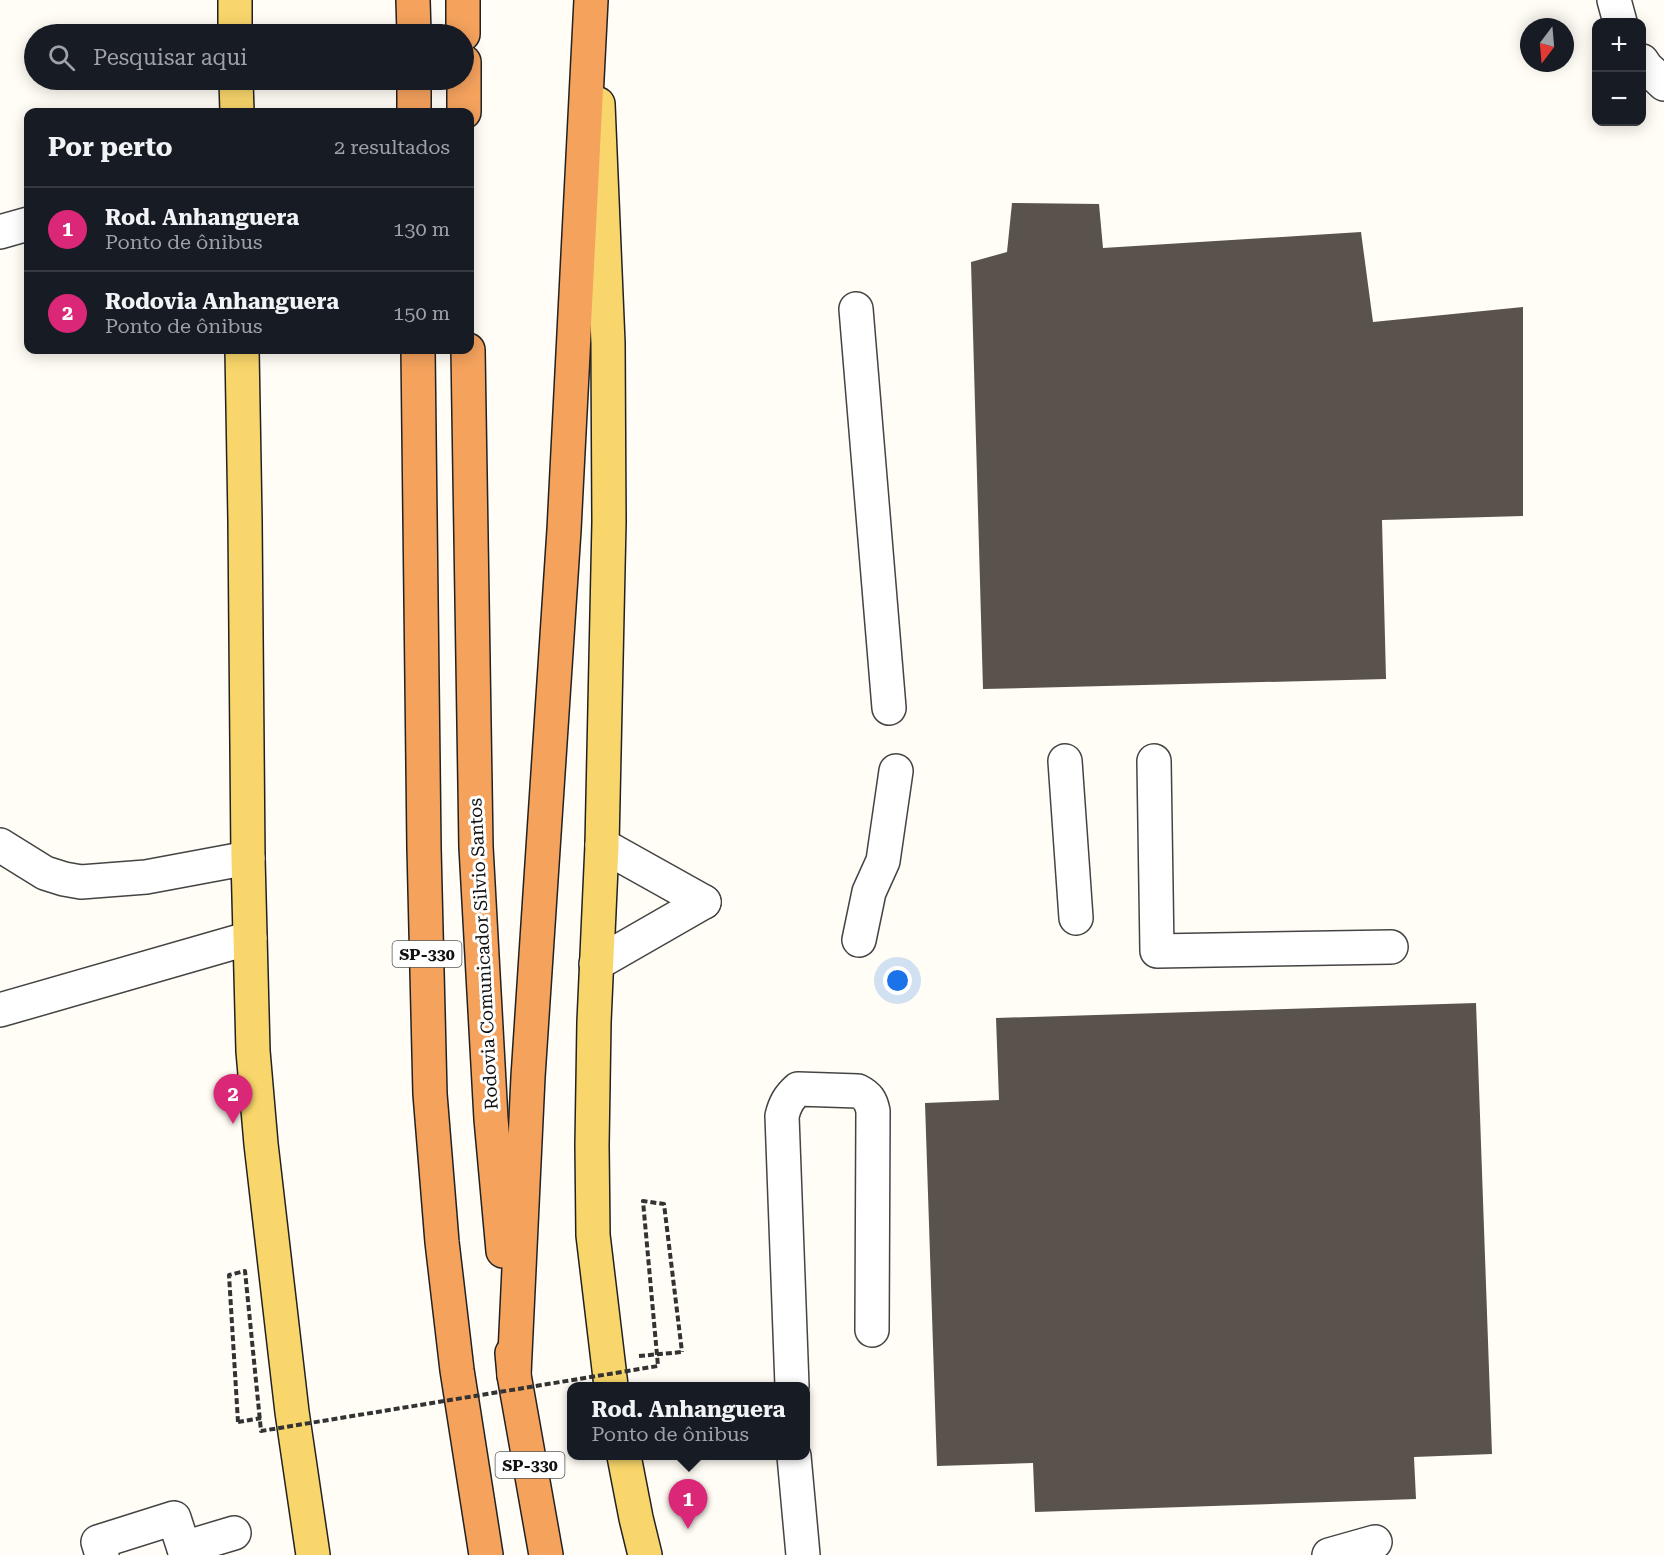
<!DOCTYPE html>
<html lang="pt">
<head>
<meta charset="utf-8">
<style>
	:root { --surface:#171b24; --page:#242831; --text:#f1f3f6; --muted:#9ea1a6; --line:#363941; --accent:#db2777 }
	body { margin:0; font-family:"Roboto Serif",serif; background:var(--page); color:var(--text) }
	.controls { position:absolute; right:18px; top:18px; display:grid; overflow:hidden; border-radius:12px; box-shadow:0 3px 15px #0003 }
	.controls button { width:54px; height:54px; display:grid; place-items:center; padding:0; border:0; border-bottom:2px solid var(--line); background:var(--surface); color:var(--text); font:30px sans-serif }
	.compass { position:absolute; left:1520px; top:18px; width:54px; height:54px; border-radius:50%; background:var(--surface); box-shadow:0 3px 15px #0003; rotate:196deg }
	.you { position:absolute; left:898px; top:981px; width:21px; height:21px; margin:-15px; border:4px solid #fff; border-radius:50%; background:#1a73e8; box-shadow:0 0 0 9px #1a73e833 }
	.badge { display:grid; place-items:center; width:39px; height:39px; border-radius:50%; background:var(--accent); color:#fff; font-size:20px; font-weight:700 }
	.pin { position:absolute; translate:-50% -50px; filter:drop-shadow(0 2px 3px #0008) }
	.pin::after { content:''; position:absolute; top:32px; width:21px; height:18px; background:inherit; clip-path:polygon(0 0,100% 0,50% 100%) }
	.popup { position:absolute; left:567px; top:1382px; width:243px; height:78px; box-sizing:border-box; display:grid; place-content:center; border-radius:12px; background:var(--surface); filter:drop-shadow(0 2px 4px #0005); font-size:20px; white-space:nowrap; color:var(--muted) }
	.popup b { font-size:22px; color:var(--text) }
	.popup::after { content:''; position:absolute; left:50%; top:100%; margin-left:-12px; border:12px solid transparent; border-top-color:var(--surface) }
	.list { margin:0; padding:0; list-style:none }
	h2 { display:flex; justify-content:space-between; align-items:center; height:78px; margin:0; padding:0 24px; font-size:26px }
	h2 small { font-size:20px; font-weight:400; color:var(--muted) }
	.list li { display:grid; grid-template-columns:39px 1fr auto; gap:18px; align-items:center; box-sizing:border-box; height:84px; padding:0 24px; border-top:2px solid var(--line) }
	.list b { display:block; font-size:22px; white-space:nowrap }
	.list p { margin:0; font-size:20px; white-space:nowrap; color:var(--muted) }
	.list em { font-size:20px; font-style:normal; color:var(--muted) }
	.icon { flex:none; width:33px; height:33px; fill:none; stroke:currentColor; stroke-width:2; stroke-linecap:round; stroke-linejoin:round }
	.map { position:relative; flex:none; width:1664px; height:1555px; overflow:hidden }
	.search { position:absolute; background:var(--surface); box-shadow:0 3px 15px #0003; left:24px; top:24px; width:450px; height:66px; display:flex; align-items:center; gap:15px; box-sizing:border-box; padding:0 21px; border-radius:33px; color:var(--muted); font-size:22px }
	.panel { position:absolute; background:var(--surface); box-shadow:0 3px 15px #0003; left:24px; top:108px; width:450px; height:246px; border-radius:12px }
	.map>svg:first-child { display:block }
</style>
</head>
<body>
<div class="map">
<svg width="1664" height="1555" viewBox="0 0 1664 1555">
	<rect width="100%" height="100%" fill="#fffdf5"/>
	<g fill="#5a524d">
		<path d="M1012,203L1099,204L1103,248L1361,232L1373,322L1523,307V516L1382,520L1386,679L983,689L971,262L1007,252Z"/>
		<path d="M1476,1003L1492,1454L1414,1457L1416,1499L1035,1512L1033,1463L937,1466L925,1103L999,1100L996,1018Z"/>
	</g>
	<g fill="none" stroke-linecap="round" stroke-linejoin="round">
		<defs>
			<g id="minor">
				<path d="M1614,0L1620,22"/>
				<path d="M1642,61L1646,67L1664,84"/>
				<path d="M0,232L28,224"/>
				<path d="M856,309L889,708"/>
				<path d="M1065,761L1076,918"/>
				<path d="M1154,761L1157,951L1391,947"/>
				<path d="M0,845L45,873L64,879L81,882L146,877L248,858"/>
				<path d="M602,845L704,902"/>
				<path d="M859,940L869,892L883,861L896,771"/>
				<path d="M596,964L704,902"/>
				<path d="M0,1010L250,938"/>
				<path d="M792,1386L782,1116C785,1104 789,1097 798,1089L858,1091C868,1096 871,1101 873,1111L872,1330"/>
				<path d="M794,1456L803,1555"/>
				<path d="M184,1548L234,1533"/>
				<path d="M102,1555L98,1542L174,1518L186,1555"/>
				<path d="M1329,1555L1375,1542"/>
			</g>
			<g id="major">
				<path d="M235,0V34"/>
				<path d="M236,80L237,112"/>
				<path d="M598,104L608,343L609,522L602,845L594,1022L592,1145L593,1235L611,1386"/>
				<path d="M242,350L245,521L248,858L253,1051L261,1144L292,1412L313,1555"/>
				<path d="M624,1456L636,1518L645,1555"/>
			</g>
			<g id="highway">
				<path d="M413,0L414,34"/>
				<path d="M463,0V34"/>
				<path d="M464,62V112"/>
				<path d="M414,80V112"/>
				<path d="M418,350L424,848L430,1094L442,1242L457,1370L486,1555"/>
				<path d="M468,350L476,847L491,1119L503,1251"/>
				<path d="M512,1353L514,1375L546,1555"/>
				<path d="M514,1375L528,1077L564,530L591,0"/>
			</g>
		</defs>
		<use href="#minor" stroke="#444" stroke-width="36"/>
		<use href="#major" stroke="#222" stroke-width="36"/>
		<use href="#highway" stroke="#222" stroke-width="36"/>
		<g stroke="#333" stroke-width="4" stroke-dasharray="6 3" stroke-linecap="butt">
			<path d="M639,1356L682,1352"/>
			<path d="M238,1422L261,1418"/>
		</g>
		<use href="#minor" stroke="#fff" stroke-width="33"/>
		<use href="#major" stroke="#f9d66b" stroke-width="33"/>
		<use href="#highway" stroke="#f5a25d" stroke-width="33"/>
		<path stroke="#333" stroke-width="4" stroke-dasharray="6 3" stroke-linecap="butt" d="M238,1422L229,1275L245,1271L261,1431L658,1366L643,1201L664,1204L682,1352"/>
	</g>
	<g text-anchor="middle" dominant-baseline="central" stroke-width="6" stroke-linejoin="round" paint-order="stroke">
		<g fill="#fff" stroke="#585858" stroke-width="1.5">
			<rect x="392.5" y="941" width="69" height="26" rx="4.5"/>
			<rect x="495.5" y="1452" width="69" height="26" rx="4.5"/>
		</g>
		<g font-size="16" font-weight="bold" fill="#111">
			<text x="427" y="954">SP-330</text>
			<text x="530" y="1465">SP-330</text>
		</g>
		<g font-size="18" fill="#111" stroke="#fff">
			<text transform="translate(483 954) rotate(-93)">Rodovia Comunicador Silvio Santos</text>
		</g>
	</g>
</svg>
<div class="controls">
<button>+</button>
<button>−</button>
</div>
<svg class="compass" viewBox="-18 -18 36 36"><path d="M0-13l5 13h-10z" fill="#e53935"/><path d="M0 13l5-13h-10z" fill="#9ea1a6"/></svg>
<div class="you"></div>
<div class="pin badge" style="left:688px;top:1529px">1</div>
<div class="popup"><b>Rod. Anhanguera</b>Ponto de ônibus</div>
<div class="pin badge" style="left:233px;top:1124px">2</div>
<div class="search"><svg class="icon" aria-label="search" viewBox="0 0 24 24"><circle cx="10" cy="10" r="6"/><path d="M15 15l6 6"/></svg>Pesquisar aqui</div>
<section class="panel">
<h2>Por perto<small>2 resultados</small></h2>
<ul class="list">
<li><span class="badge">1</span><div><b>Rod. Anhanguera</b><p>Ponto de ônibus</p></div><em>130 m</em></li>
<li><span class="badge">2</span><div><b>Rodovia Anhanguera</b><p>Ponto de ônibus</p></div><em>150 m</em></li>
</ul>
</section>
</div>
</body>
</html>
